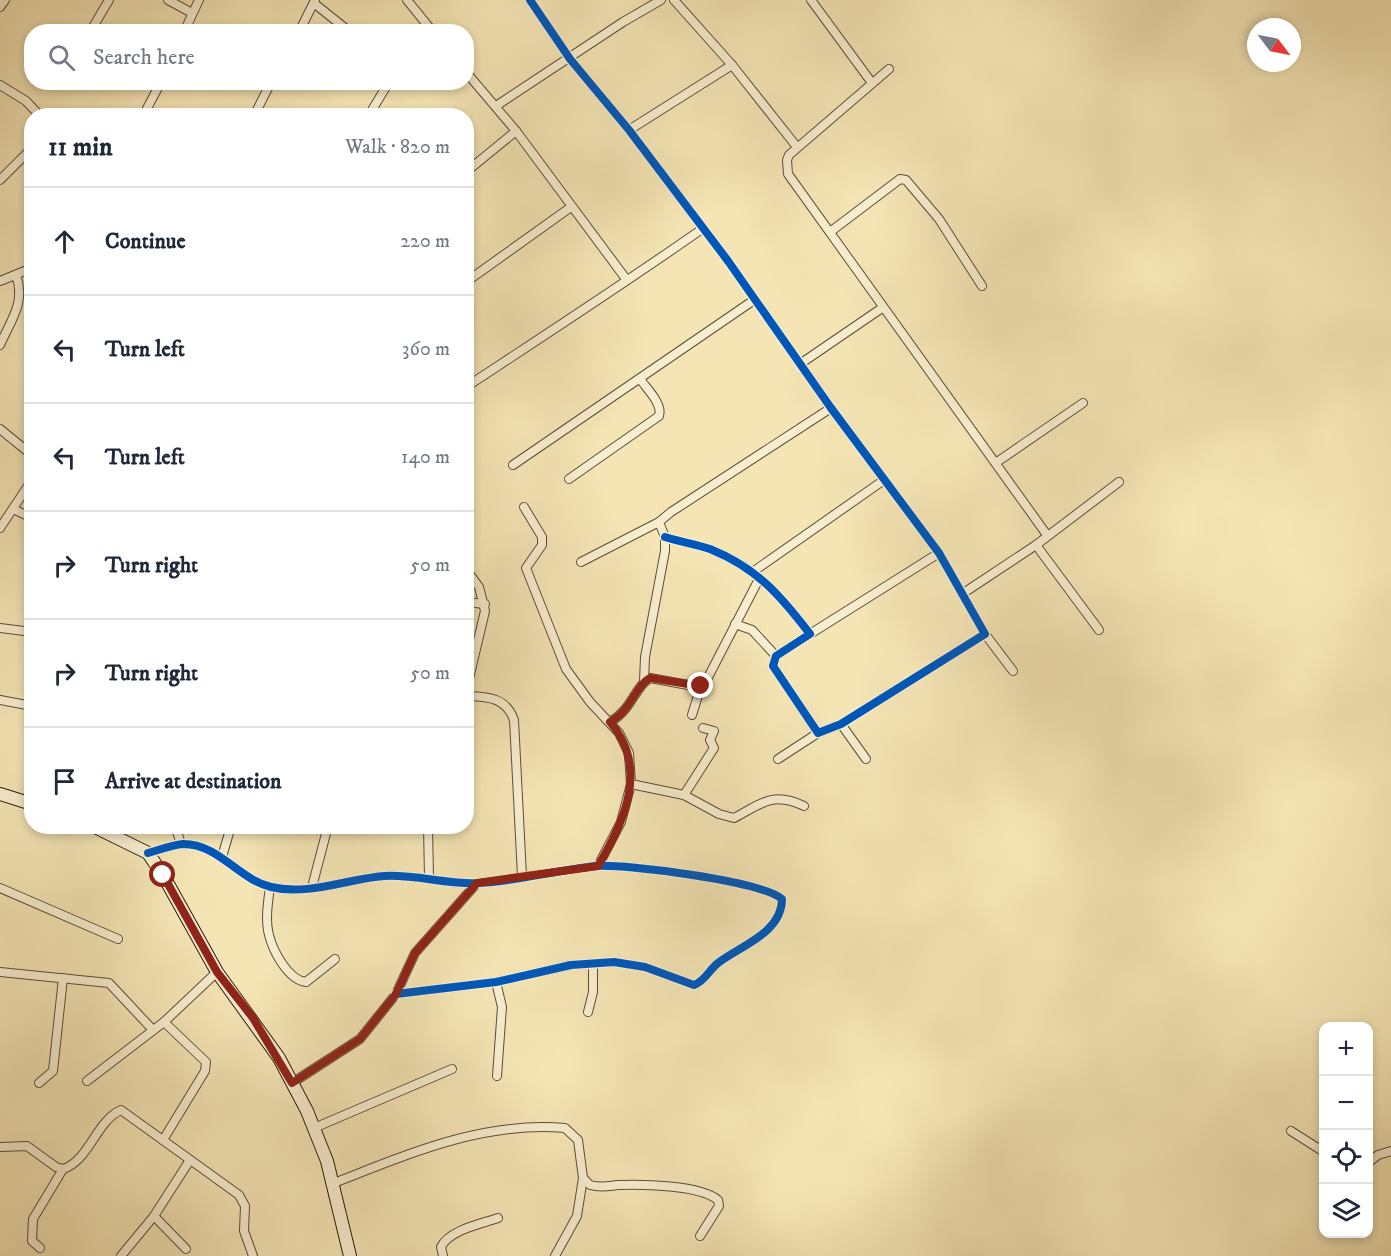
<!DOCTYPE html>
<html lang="en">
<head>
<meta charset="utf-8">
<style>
	:root { --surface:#fff; --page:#f2f2f3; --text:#1f2937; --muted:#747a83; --line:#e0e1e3 }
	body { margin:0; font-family:"IM FELL DW Pica",serif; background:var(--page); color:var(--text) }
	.controls { position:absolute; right:18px; bottom:18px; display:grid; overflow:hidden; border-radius:12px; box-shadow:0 3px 9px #0003 }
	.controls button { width:54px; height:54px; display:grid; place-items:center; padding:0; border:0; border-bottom:2px solid var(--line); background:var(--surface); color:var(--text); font:30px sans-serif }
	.compass { position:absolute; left:1247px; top:18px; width:54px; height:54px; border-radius:50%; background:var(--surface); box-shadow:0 3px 9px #0003; rotate:122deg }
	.stop { position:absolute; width:18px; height:18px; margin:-14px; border:4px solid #8f2418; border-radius:50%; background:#fff }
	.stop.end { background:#8f2418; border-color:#fff; box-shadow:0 2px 6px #0008 }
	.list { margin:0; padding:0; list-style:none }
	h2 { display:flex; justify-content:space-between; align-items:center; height:78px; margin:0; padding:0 24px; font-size:26px }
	h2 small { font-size:20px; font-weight:400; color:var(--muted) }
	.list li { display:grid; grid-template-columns:39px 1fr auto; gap:18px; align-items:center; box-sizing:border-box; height:108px; padding:0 24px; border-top:2px solid var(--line) }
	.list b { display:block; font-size:22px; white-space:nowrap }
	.list em { font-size:20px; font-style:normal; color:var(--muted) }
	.icon { flex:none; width:33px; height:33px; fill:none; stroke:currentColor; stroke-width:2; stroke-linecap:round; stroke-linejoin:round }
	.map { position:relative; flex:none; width:1391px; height:1256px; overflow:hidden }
	.search { position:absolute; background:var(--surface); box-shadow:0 3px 9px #0003; left:24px; top:24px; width:450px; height:66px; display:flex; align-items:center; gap:15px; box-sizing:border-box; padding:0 21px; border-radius:24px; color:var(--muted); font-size:22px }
	.panel { position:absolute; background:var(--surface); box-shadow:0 3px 9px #0003; left:24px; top:108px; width:450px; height:726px; border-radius:24px }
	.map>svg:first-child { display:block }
</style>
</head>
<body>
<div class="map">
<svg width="1391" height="1256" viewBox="0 0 1391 1256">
	<rect width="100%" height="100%" fill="#f5e5b5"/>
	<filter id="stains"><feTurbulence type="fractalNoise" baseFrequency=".00333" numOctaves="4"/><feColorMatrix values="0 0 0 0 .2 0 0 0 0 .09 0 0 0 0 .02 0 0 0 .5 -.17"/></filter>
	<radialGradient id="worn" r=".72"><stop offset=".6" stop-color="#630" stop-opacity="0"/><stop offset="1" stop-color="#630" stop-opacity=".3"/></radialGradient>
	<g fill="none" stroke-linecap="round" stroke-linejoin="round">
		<defs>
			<g id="street">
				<path d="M168,0L192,13"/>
				<path d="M407,0L433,32"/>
				<path d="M530,0L570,59L629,130L728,261L831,408L939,553L985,634L841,724L818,733L773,666L776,656L810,634C780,595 757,568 710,549C696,544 680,542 665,537"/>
				<path d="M674,0L732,65"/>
				<path d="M811,0L872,83"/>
				<path d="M315,4L350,32"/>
				<path d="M0,7L5,0"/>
				<path d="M90,32L109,0"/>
				<path d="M184,32L199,0"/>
				<path d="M299,32L315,0"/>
				<path d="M889,69L789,155L787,160L788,174L1047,535"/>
				<path d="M466,72L516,131L626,279"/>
				<path d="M0,85L26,101L40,116"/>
				<path d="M496,106L623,22L661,0"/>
				<path d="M369,115L389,82"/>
				<path d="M143,116L161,82"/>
				<path d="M254,116L271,82"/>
				<path d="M629,130L732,65L797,147"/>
				<path d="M466,172L516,131"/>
				<path d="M0,180L32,148"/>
				<path d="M830,232L900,179L906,180L939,219L982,286"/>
				<path d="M0,281L32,268"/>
				<path d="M466,282L571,207"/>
				<path d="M0,345C11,320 26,302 16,275"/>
				<path d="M800,364L882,308"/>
				<path d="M466,387C545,335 625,283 702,229"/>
				<path d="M0,429L32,455"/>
				<path d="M997,462L1083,403"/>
				<path d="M513,465L754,300"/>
				<path d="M569,479L659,416C663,404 647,389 640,379"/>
				<path d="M524,507L542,537V545L526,568L566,669L590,702L619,733L629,753L631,784L621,822L598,866"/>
				<path d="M13,509L32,518"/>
				<path d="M0,528L32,480"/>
				<path d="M1036,545L1099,630"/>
				<path d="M581,562L659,522"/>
				<path d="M466,569L479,587L485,611L466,691"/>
				<path d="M754,571L884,480"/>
				<path d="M962,594L1036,545L1119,482"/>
				<path d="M466,602L485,604"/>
				<path d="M735,624L752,630L776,656"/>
				<path d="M0,628L32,632"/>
				<path d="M810,634L939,553"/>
				<path d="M985,634L1013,671"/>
				<path d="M644,682L645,657L665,551V537L659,522L671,512L831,408"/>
				<path d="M466,696C488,697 506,697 514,720L522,876"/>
				<path d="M0,700L32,706"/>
				<path d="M692,715L701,686"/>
				<path d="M610,722C632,710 635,686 650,678L699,687L704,685L759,579"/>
				<path d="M841,724L866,759"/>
				<path d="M778,759L818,733"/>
				<path d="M631,784L684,795L719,814L734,818C761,804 772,791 804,806"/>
				<path d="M684,795L714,748L710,740L714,731L703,728"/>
				<path d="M175,826L181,844"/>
				<path d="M428,826L429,877"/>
				<path d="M148,853C159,850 172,845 183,844C219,844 238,879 271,887C308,896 347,879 384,876C416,874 447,885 479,883C518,881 557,870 596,866C627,864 761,881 782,899C782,933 740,946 718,963C709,970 705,981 694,985L645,967L614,962L571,965L496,982L396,994"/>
				<path d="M222,857L231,826"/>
				<path d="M270,887C268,902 265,920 269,935C273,951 288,980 306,982L335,959"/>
				<path d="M312,887L328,826"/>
				<path d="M0,888L118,939"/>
				<path d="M0,972L109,983L153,1030"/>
				<path d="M496,982L502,1007L497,1076"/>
				<path d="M588,1012L593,992V963"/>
				<path d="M87,1081L164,1022L217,972"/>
				<path d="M39,1083L53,1071L63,978"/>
				<path d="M292,1083L360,1039L396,994L415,953L477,883"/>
				<path d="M314,1128L452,1069"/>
				<path d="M1291,1131L1324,1152"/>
				<path d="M163,1140L205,1071L206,1062L164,1022"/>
				<path d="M0,1147L27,1146L56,1167L63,1169C89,1161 96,1121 121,1110L239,1195L245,1206L244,1231L253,1256"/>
				<path d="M1368,1163L1378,1155L1391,1151"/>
				<path d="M334,1183C409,1154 482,1121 565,1128L578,1140L583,1178L590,1185C601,1188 608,1186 618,1185C642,1184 700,1185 718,1200L719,1206L700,1236"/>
				<path d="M154,1216L186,1249"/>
				<path d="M40,1248L32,1241L33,1219L63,1169"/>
				<path d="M121,1256L154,1216L190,1160"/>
				<path d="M443,1256L441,1247C449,1230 481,1224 498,1218"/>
				<path d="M555,1256L577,1216L583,1178"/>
			</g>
			<g id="secondary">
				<path d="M0,794L32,804"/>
				<path d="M93,826L148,853L163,875L217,972L279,1058L307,1111L327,1161L350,1256"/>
			</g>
		</defs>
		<use href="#street" stroke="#5a4e38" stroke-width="10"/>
		<use href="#secondary" stroke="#271b0e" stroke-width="14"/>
		<use href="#street" stroke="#f8eecf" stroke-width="8"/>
		<use href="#secondary" stroke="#f8eecf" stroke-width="12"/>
		<defs>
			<g id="cycleway">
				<path d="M530,0L570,59L629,130L728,261L831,408L939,553L985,634L841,724L818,733L773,666L776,656L810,634C780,595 757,568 710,549C696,544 680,542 665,537"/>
				<path d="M148,853C159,850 172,845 183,844C219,844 238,879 271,887C308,896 347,879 384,876C416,874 447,885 479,883C518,881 557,870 596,866C627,864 761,881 782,899C782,933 740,946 718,963C709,970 705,981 694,985L645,967L614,962L571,965L496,982L396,994"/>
			</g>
		</defs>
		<use href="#cycleway" stroke="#f8eecf" stroke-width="11"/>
		<use href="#cycleway" stroke="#0057b8" stroke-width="8"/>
	</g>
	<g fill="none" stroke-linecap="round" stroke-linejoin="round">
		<path stroke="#8f2418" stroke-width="8" d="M163,875L217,972L253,1018L292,1083L360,1039L396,994L415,953L477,883L598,866C625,821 649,767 610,722C632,710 635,686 650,678L701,686"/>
	</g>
	<rect width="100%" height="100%" filter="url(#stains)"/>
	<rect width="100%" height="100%" fill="url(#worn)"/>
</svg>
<div class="controls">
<button>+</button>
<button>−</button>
<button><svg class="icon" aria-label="locate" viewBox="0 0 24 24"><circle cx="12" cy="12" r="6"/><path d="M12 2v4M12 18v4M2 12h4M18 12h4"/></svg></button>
<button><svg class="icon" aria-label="layers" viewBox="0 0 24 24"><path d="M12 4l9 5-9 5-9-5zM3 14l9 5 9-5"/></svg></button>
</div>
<svg class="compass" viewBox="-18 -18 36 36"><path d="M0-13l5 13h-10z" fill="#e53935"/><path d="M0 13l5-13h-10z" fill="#747a83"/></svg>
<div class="stop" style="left:163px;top:875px"></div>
<div class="stop end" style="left:701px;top:686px"></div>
<div class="search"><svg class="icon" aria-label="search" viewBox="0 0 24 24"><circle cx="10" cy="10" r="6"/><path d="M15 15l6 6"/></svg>Search here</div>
<section class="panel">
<h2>11 min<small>Walk · 820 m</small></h2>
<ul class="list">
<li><svg class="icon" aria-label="ahead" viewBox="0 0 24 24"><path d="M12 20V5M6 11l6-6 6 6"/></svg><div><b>Continue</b></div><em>220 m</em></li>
<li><svg class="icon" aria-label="left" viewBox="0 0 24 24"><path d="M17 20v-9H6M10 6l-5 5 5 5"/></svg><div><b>Turn left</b></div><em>360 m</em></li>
<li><svg class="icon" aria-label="left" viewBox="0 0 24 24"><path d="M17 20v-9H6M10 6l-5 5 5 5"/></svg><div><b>Turn left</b></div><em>140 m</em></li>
<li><svg class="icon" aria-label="right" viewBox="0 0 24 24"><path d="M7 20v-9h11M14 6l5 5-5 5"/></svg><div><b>Turn right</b></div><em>50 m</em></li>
<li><svg class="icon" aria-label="right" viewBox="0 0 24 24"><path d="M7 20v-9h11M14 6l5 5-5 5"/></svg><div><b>Turn right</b></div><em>50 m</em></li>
<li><svg class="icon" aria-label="arrive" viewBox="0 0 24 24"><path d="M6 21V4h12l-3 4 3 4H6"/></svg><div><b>Arrive at destination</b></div></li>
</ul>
</section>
</div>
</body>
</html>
